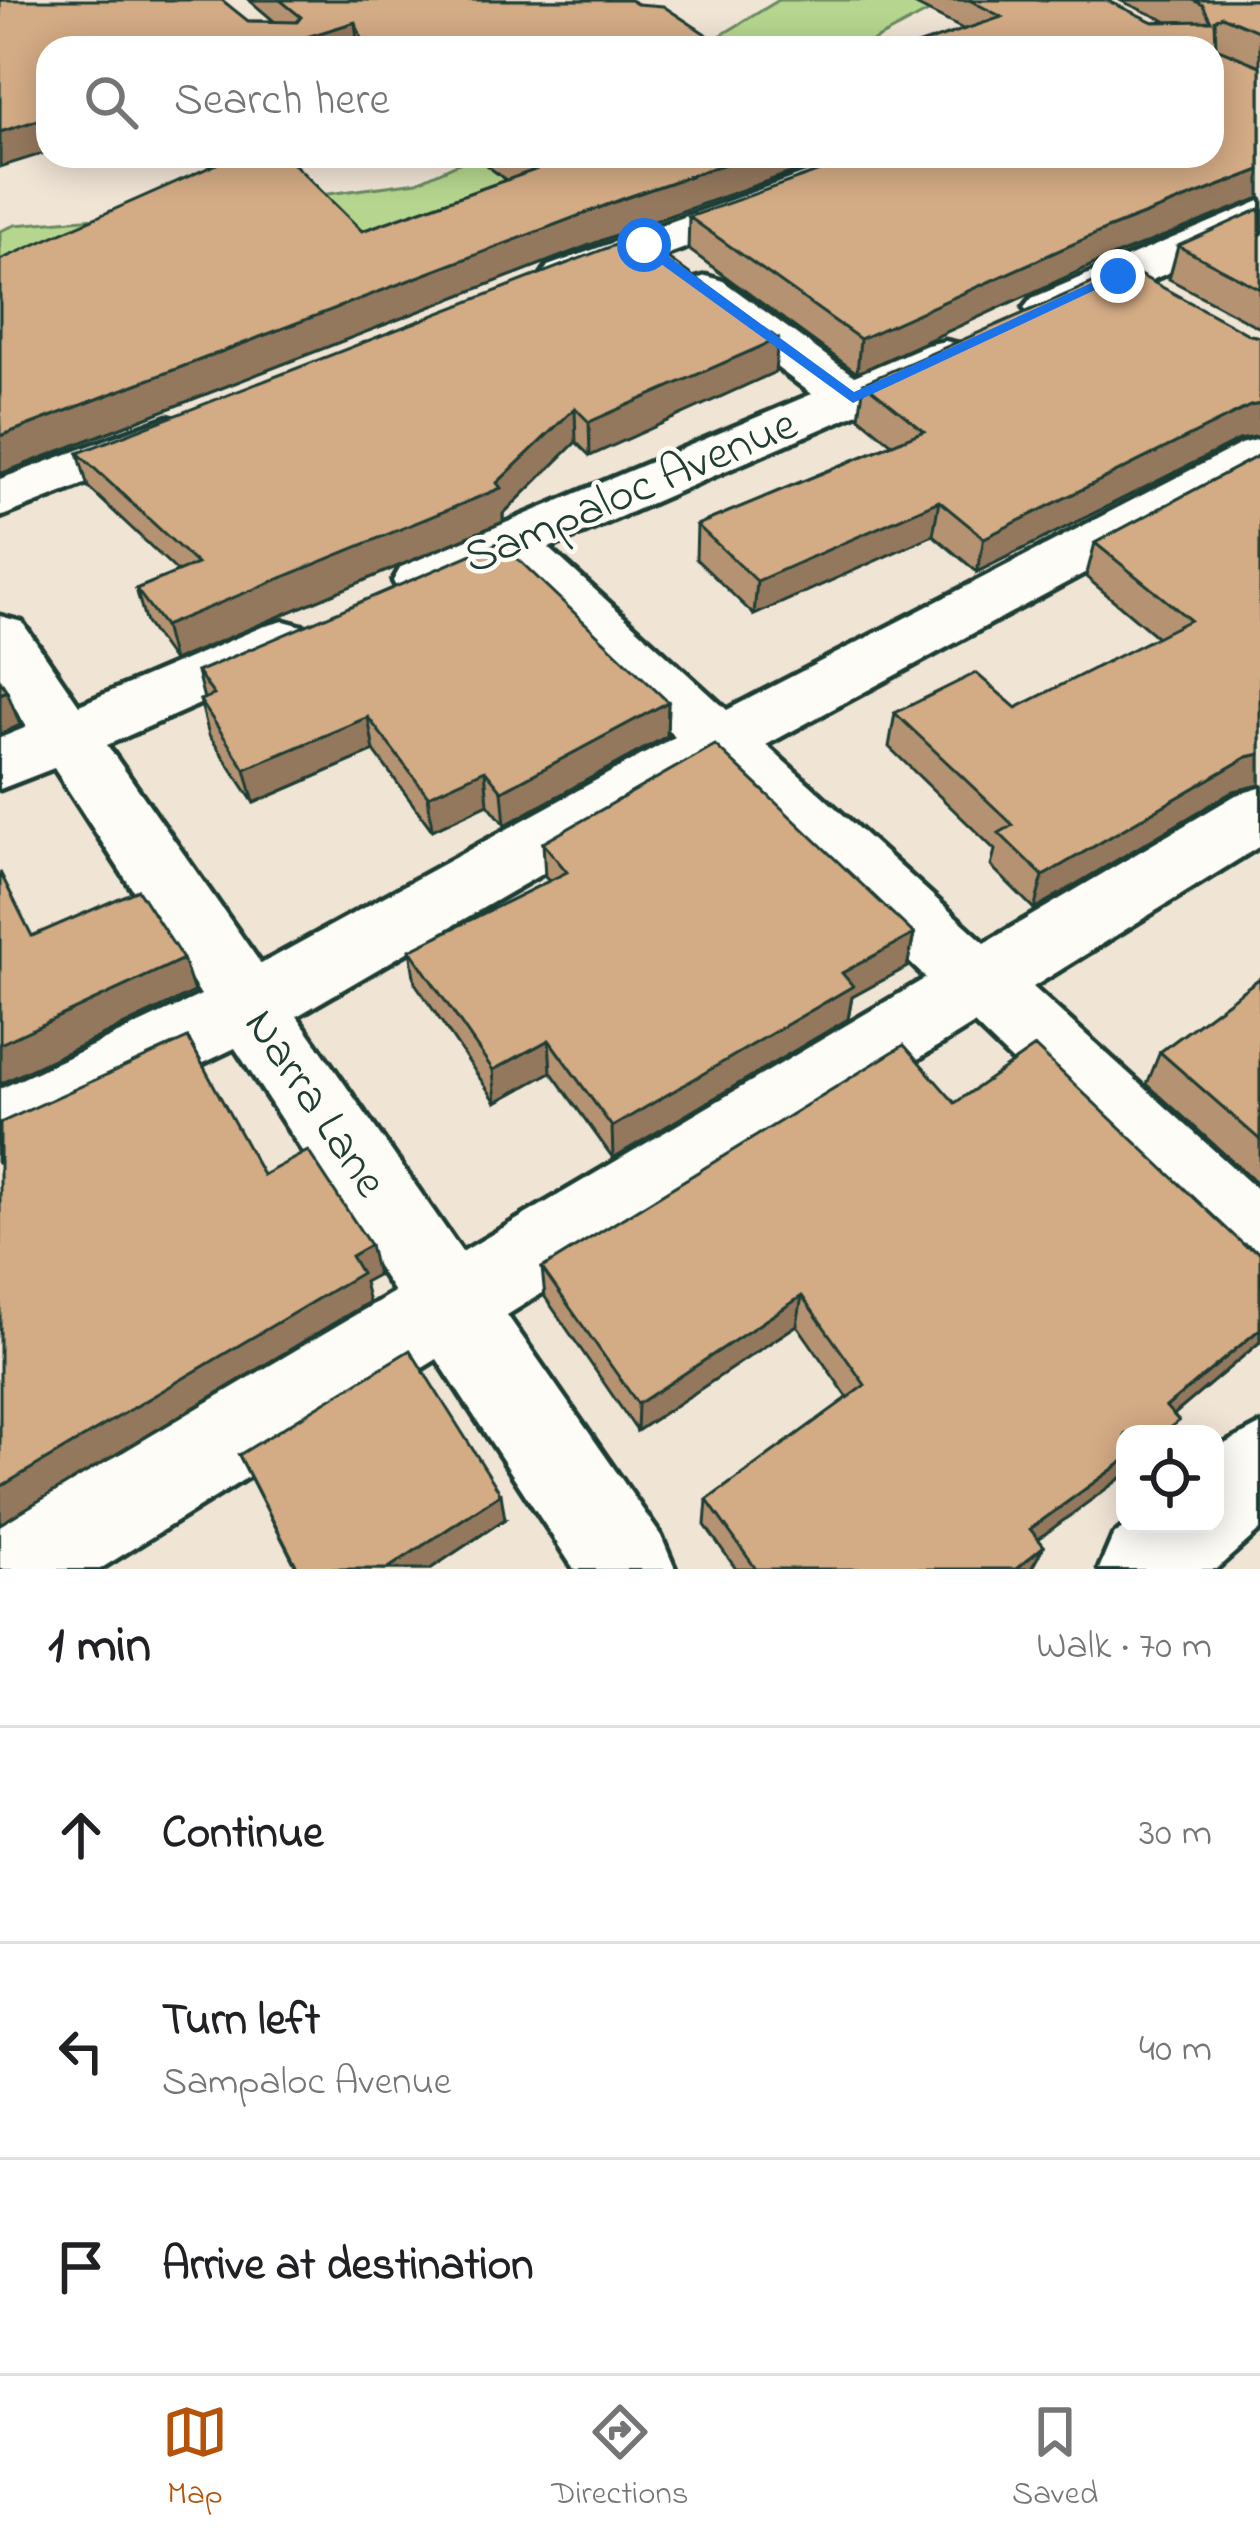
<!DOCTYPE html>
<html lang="en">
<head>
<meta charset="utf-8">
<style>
	:root { --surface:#fff; --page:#f2f2f2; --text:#202124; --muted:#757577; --line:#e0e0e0; --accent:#b45309 }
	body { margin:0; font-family:"Indie Flower",sans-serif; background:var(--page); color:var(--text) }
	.controls { position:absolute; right:36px; bottom:36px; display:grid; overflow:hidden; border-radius:24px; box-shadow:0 6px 30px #0003 }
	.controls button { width:108px; height:108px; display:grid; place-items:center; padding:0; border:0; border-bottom:3px solid var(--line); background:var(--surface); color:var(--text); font:60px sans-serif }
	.stop { position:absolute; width:36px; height:36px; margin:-27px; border:9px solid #1a73e8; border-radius:50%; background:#fff }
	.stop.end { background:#1a73e8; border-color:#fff; box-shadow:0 3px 12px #0008 }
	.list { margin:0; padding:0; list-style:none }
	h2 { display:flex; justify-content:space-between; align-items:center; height:156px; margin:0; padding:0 48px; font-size:51px }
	h2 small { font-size:39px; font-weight:400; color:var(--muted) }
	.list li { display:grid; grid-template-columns:78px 1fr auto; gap:36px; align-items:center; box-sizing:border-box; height:216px; padding:0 48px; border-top:3px solid var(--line) }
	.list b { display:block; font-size:45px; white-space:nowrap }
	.list p { margin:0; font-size:39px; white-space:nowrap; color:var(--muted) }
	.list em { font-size:39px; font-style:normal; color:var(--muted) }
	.icon { flex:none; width:66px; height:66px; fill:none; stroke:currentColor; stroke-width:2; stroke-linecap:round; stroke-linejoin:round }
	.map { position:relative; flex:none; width:1260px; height:1569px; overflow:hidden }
	.search { position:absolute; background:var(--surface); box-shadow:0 6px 30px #0003; left:36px; right:36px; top:36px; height:132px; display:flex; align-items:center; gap:30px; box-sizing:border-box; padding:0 42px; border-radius:36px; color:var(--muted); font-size:45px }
	.sheet { height:804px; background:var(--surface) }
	nav { display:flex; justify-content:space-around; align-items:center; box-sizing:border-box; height:168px; border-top:3px solid var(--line); background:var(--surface); font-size:33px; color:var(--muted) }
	nav a { display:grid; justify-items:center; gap:6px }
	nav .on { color:var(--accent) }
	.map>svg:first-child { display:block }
</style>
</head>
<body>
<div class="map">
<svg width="1260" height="1569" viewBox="0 0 1260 1569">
	<rect width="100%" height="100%" fill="#f0e4d5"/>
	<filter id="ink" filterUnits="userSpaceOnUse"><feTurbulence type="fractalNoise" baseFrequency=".00833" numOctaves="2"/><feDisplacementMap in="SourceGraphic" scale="24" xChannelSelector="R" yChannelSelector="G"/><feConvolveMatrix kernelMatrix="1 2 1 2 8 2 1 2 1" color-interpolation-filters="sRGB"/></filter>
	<g filter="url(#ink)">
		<g fill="#b6d68f" stroke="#6a8a62" stroke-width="3">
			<path d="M779,0H951L860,48H700Z"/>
			<path d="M475,156H638L362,237L0,263V231L15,225L246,205L417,182Z"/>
		</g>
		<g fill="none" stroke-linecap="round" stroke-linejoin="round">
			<defs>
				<g id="minor">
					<path d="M853,156H916L910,165L582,286L565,290L548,286L541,276L548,266Z"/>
					<path d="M1260,201V232L1066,318L1049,323L1032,318L1024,308L1032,298Z"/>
					<path d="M706,276L723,281L854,376L927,345L945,341L963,345L970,356L963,367L549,548L727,710L1241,444L1260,439V478L766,745L985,943L1236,795L1260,788V846L1033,987L1260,1192V1283L1231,1272L974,1024L507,1315L661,1536L675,1569H574L437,1359L100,1569H0V1525L394,1292L235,1048L0,1160V1089L201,995L54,768L0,789V738L27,727L0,685V616L22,622L79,705L262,627L284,621L306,627L315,642L306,657L107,745L261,964L675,737L501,569L422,601L401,595L393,581L401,567L812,394L689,301L682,291L689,281ZM714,774L926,978L462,1252L297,1016Z"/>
					<path d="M168,417L187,422L195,433L187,444L0,517V479Z"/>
				</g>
				<path id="major" d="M1260,1425V1530C1244,1544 1232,1555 1216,1569H1099L1113,1536L1127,1524H1215V1449Z"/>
			</defs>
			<use href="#minor" stroke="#1f3d34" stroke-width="9"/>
			<use href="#major" stroke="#1f3d34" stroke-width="9"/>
			<use href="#minor" fill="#fdfcf7" fill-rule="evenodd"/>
			<use href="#major" fill="#fdfcf7" fill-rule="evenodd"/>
		</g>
		<g fill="#b59372" stroke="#1f3d34" stroke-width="3">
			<path d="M249,0H630L727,48H48L248,21H274Z"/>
			<path d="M906,0H1106L1153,22L1166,21L1119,0H1260V198L1099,262L857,373L688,249L689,217L1212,156Z"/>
			<path d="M474,156H838L626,231L0,474V260L362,231L506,180Z"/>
			<path d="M1260,209V328L1169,279L1178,246Z"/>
			<path d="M1250,335L1260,337V436L1239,440L977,572L933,535L754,615L696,559L697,525L892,444L859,417L864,383Z"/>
			<path d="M775,372L590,456L576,442L503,514V522L173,661L146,623L136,589L178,572L88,487L78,453Z"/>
			<path d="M1260,455V785L1234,791L1034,909L991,866L995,850L889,747L895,713L1016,708L1157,637L1086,577L1095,543Z"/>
			<path d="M197,672L668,702L667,736L505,825L488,804L432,830L374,751L254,803L209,735L200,700L204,699Z"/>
			<path d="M543,843L914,934L907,967L852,997L848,1019L613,1158L551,1072L496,1102L415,983L410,950L549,881L545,877Z"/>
			<path d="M1260,978V1186L1147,1084L1160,1052Z"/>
			<path d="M955,1103L1260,1252V1342L1173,1415L1038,1539L1044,1546L1031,1569H736L705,1525L707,1500L848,1398L797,1325L637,1431L545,1297L542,1268Z"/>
			<path d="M239,1455L505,1519L430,1569H297Z"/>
		</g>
		<g fill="#94785d" stroke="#1f3d34" stroke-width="3">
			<path d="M355,22L358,48H271Z"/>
			<path d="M48,117V152L0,167V132Z"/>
			<path d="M748,156H838L626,231L0,474V436L625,198Z"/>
			<path d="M1260,170V198L1099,262L857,373L860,339L1107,229Z"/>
			<path d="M778,339L775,372L590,456L589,422Z"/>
			<path d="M1260,404V436L1239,440L977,572L984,538L1250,406Z"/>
			<path d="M575,408L576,442L503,514V522L173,661L164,626L497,483Z"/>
			<path d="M939,501L933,535L754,615L757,581Z"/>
			<path d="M7,691L20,725L0,734V694Z"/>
			<path d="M668,702L667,736L505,825L502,791Z"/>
			<path d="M368,717L374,751L254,803L245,769Z"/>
			<path d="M1260,754V785L1234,791L1034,909L1043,876L1247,757Z"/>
			<path d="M485,770L488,804L432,830L428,796Z"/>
			<path d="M914,934L907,967L852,997L848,1019L613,1158L612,1127L842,973Z"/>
			<path d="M183,959L194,992L0,1084V1044Z"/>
			<path d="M549,1040L551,1072L496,1102L493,1070Z"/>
			<path d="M370,1245L377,1275L364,1282L369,1302L0,1524V1487L351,1256Z"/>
			<path d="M802,1296L797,1325L637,1431L638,1404Z"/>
			<path d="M1260,1329V1342L1151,1434L1166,1407Z"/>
			<path d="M1125,1460V1475L1018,1554L1030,1529Z"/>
			<path d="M501,1494L505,1519L430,1569H387Z"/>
			<path d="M1044,1546L1031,1569H1016Z"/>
		</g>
		<g fill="#d3ab85" stroke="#1f3d34" stroke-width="3">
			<path d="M0,0H222L248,21L297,22L301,17L280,0H630L637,4L663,6L727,48H366L355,22L271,48H48V117L0,132Z"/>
			<path d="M969,0H1106L1153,22L1211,21L1203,5L1193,0H1260V32L1222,16L1215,20L1216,48L1260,66V170L1107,229L860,339L689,217L862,156H1212V48H908L1002,17Z"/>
			<path d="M235,156H286L362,231L535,170L516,156H748L625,198L0,436V260Z"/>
			<path d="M1260,209V289L1178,246Z"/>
			<path d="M638,236L778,339L589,422L575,408L497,483L501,488L164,626L136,589L197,564L78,453Z"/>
			<path d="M1127,268L1250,335L1260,337V404L1250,406L984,538L939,501L757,581L697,525L924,431L864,383Z"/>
			<path d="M1260,455V754L1247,757L1043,876L999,833L1013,825L895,713L976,673L1016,708L1190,620L1095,543Z"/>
			<path d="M500,542L668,702L502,791L485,770L428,796L368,717L245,769L200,700L214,695L197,672Z"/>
			<path d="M0,680L7,691L0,694Z"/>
			<path d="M715,745L914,934L842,973L853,986L612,1127L549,1040L493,1070L410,950L567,872L543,843Z"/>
			<path d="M0,872L32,936L138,890L183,959L0,1044Z"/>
			<path d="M1260,978V1140L1160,1052Z"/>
			<path d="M188,1038L263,1175L308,1151L370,1245L351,1256L361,1273L0,1487V1123Z"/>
			<path d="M904,1045L955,1103L1035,1047L1245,1246L1260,1252V1329L1166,1407L1179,1421L1161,1434H1125V1460L1030,1529L1044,1546L1016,1569H756L707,1500L865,1385L802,1296L638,1404L542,1268Z"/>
			<path d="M410,1350L501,1494L387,1569H298L239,1455Z"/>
		</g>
	</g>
	<path fill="#1a73e8" d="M639,242H649L854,392L1113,273L1125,276L853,403L639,248Z"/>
	<g text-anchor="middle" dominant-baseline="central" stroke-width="9" stroke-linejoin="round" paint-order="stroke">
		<g font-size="48" fill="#1f3d34" stroke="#fdfcf7">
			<text transform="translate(631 493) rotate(-23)">Sampaloc Avenue</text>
			<text transform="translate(314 1104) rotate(56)">Narra Lane</text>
		</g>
	</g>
</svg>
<div class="controls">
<button><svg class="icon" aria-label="locate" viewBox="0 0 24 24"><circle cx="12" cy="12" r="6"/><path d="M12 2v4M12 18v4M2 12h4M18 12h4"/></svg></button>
</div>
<div class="stop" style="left:644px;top:245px"></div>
<div class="stop end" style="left:1118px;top:276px"></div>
<div class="search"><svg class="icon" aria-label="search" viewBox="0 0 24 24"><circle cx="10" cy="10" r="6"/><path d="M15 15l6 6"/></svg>Search here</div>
</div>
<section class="sheet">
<h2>1 min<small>Walk · 70 m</small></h2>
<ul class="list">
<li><svg class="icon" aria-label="ahead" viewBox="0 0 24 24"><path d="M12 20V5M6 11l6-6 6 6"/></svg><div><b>Continue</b></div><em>30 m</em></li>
<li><svg class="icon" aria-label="left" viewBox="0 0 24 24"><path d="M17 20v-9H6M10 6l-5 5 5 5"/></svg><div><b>Turn left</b><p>Sampaloc Avenue</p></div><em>40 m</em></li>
<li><svg class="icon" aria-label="arrive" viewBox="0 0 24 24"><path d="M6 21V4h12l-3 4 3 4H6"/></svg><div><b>Arrive at destination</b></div></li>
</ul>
</section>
<nav>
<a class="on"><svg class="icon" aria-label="map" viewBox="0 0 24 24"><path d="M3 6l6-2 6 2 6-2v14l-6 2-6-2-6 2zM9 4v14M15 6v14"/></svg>Map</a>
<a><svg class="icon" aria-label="directions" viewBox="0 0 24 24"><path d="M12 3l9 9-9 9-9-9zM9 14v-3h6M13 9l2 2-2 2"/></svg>Directions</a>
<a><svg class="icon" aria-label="saved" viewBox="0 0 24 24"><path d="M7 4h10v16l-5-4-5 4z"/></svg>Saved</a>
</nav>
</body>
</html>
